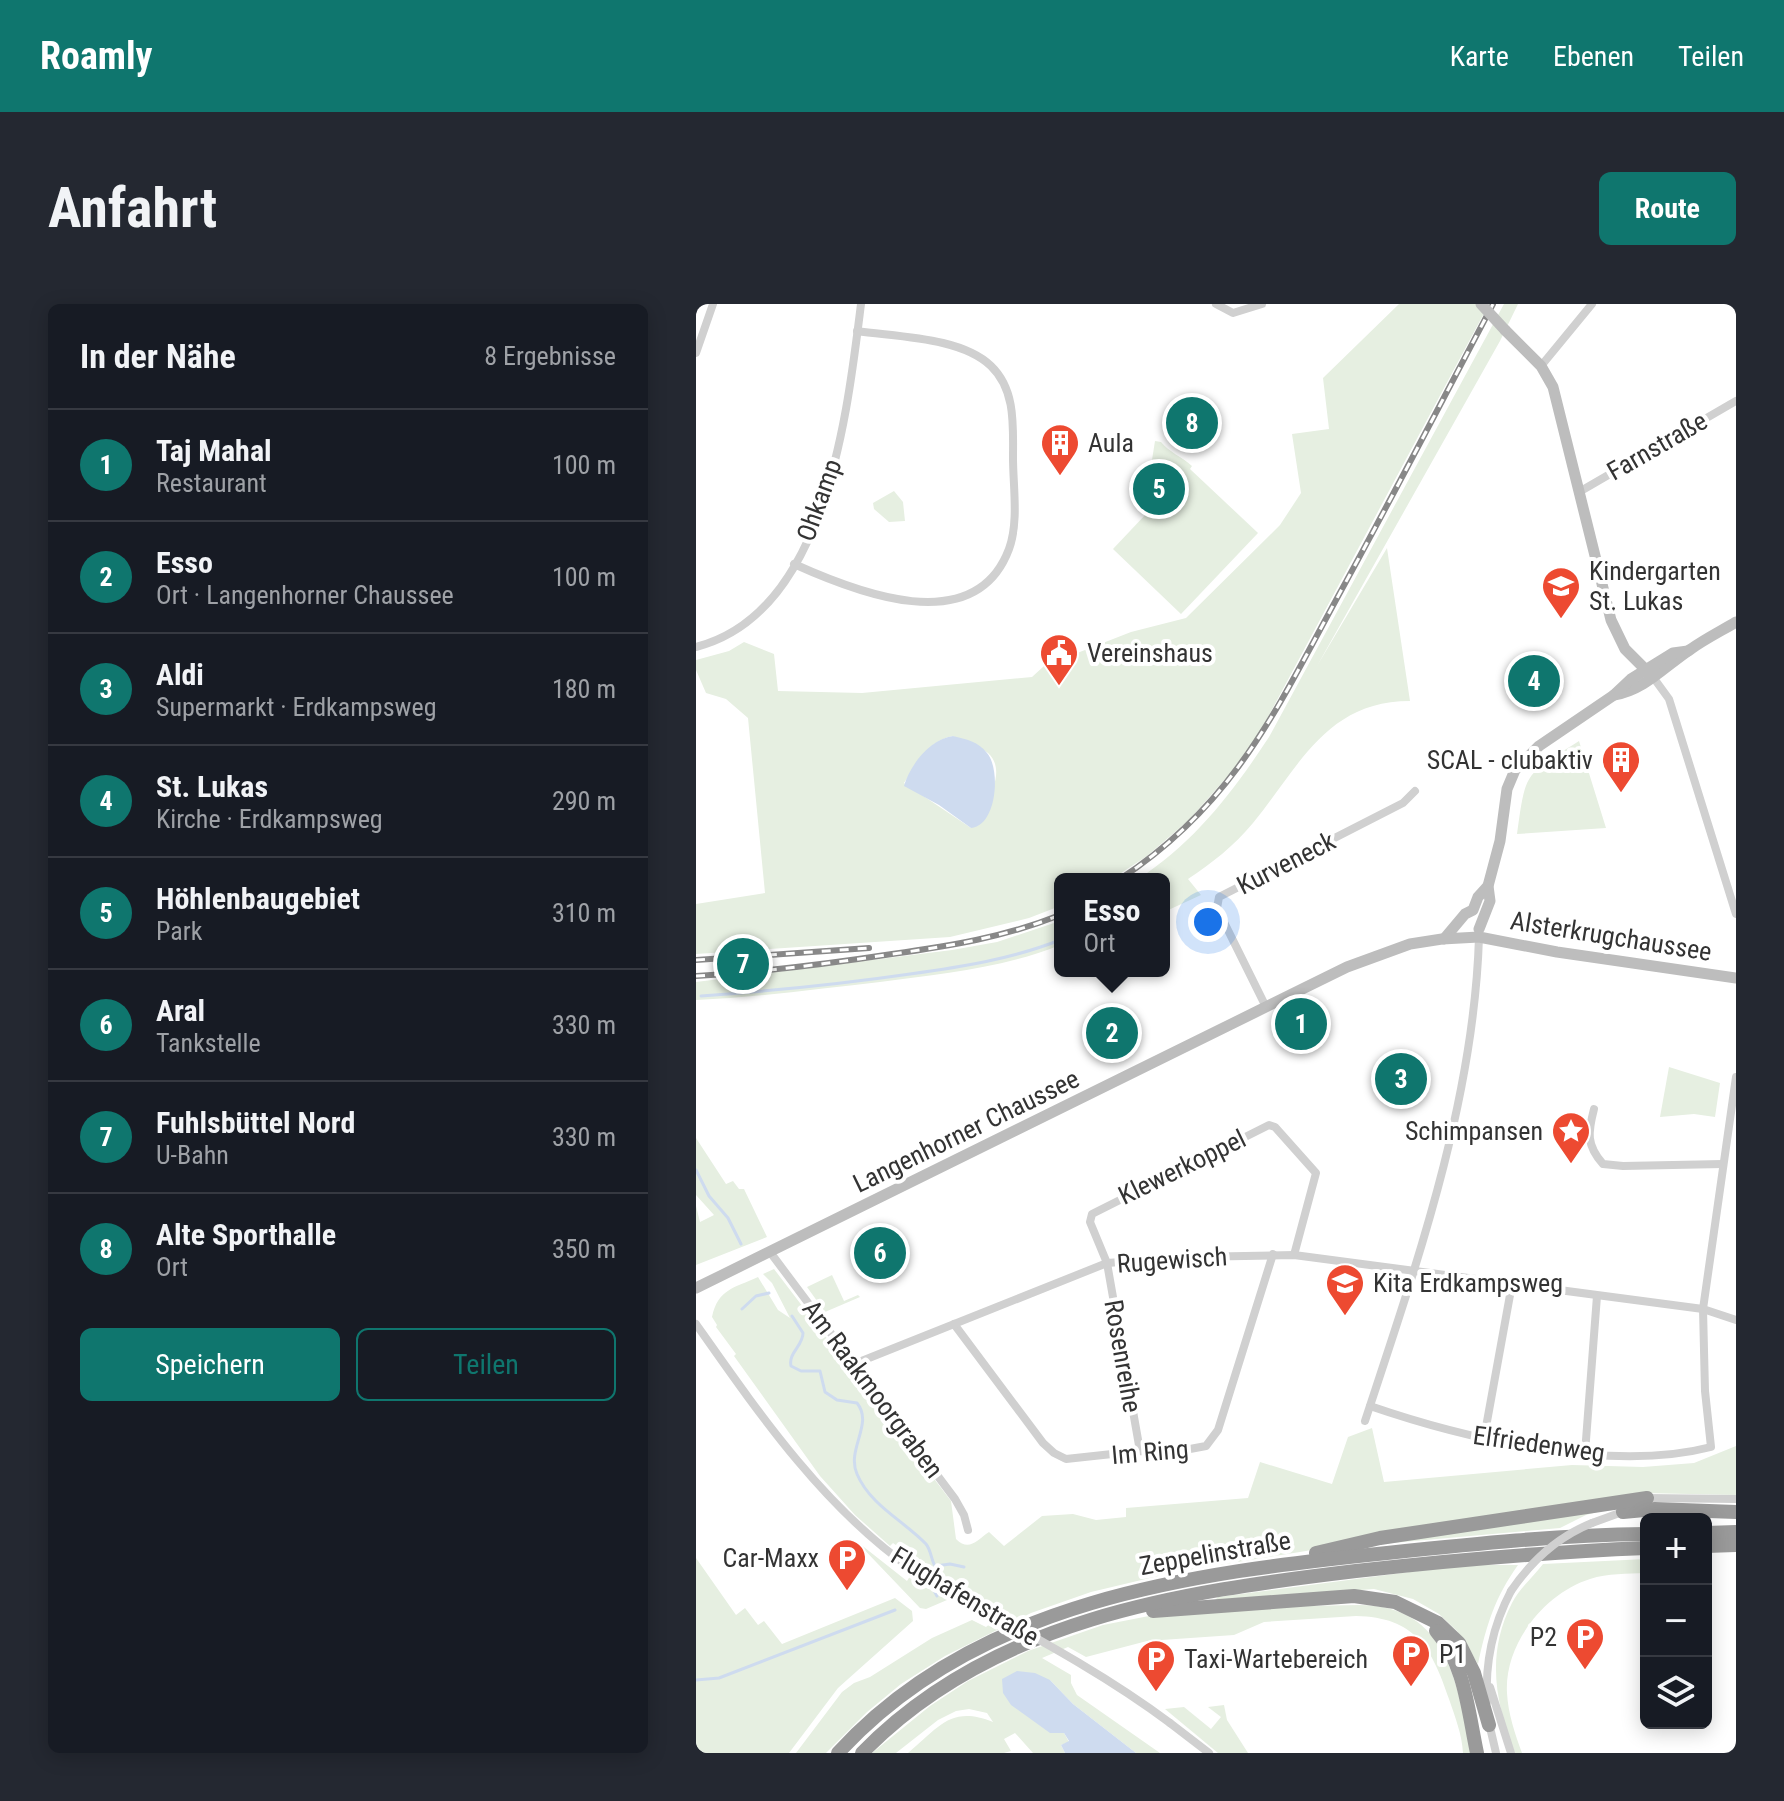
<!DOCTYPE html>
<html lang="de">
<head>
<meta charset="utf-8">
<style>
	:root { --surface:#171b24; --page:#242831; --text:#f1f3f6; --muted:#9ea1a6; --line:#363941; --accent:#0f766e }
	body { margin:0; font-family:"Roboto Condensed",sans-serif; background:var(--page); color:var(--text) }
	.controls { position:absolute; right:24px; bottom:24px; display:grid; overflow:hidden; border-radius:12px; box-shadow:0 4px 20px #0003 }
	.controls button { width:72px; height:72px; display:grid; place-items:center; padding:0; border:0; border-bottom:2px solid var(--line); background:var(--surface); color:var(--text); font:40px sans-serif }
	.you { position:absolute; left:512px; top:618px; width:28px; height:28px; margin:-20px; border:6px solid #fff; border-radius:50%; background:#1a73e8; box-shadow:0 0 0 12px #1a73e833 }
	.badge { display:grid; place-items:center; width:52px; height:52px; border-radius:50%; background:var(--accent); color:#fff; font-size:26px; font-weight:700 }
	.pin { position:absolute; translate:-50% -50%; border:4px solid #fff; box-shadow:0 2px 8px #0006 }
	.popup { position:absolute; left:358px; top:569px; width:116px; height:104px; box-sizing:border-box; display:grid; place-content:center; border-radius:12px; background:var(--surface); filter:drop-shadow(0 2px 6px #0005); font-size:26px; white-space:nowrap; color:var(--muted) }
	.popup b { font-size:30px; color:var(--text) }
	.popup::after { content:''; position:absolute; left:50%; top:100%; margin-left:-16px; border:16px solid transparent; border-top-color:var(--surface) }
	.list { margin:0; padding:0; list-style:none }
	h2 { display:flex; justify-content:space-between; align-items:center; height:104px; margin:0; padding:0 32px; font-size:34px }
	h2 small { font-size:26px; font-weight:400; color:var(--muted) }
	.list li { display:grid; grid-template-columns:52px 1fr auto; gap:24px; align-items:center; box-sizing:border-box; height:112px; padding:0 32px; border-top:2px solid var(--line) }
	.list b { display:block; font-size:30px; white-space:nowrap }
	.list p { margin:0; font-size:26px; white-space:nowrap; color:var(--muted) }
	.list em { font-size:26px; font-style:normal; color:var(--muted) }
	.actions { display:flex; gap:16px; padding:24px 32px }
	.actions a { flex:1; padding:18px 0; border:2px solid var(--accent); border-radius:12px; text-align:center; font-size:28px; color:var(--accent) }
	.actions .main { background:var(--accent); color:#fff }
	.icon { flex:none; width:44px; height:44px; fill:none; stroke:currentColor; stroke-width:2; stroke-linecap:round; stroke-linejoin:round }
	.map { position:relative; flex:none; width:1040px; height:1449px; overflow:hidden; border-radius:12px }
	header { display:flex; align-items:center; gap:48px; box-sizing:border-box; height:112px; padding:0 40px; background:var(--accent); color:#fff }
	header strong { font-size:38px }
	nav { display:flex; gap:44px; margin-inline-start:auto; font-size:28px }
	.intro { display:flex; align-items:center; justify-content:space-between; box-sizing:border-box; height:192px; padding:0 48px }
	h1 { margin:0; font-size:56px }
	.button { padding:20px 36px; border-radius:12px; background:var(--accent); color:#fff; font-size:28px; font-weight:700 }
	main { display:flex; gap:48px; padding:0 48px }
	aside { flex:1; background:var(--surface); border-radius:12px; box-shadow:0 4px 20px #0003 }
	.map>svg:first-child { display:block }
</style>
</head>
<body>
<header>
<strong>Roamly</strong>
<nav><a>Karte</a><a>Ebenen</a><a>Teilen</a></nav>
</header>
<div class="intro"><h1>Anfahrt</h1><a class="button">Route</a></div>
<main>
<aside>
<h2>In der Nähe<small>8 Ergebnisse</small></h2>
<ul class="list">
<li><span class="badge">1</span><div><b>Taj Mahal</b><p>Restaurant</p></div><em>100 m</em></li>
<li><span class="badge">2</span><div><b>Esso</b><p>Ort · Langenhorner Chaussee</p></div><em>100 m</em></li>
<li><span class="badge">3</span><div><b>Aldi</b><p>Supermarkt · Erdkampsweg</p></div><em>180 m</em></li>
<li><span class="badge">4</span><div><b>St. Lukas</b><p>Kirche · Erdkampsweg</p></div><em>290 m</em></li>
<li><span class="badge">5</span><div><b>Höhlenbaugebiet</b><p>Park</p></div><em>310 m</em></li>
<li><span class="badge">6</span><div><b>Aral</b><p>Tankstelle</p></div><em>330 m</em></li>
<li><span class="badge">7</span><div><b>Fuhlsbüttel Nord</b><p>U-Bahn</p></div><em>330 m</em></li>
<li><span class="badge">8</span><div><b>Alte Sporthalle</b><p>Ort</p></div><em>350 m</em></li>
</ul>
<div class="actions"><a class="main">Speichern</a><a>Teilen</a></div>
</aside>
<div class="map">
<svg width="1040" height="1449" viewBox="0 0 1040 1449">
	<rect width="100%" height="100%" fill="#fff"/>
	<g fill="#e6efe1" fill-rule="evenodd">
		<path d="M703,0H793L564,428L546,456L493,516L451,552L416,575H364V602L333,614L254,633L0,650V600L69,589L52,414L30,395L10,389L0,366V356L33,347L48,338L78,350L82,387L166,389L336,373L348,362L435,328L490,314L584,221L605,189L596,130L633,125L627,74ZM257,432C268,438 283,442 292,449C314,469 286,506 275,524L208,479C221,460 232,436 257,432Z"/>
		<path d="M808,0H822L804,37L621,362L691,244L714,397C630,397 603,463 557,519C538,542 516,559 492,575L505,591L468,608V575H442C498,539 537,488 573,433Z"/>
		<path d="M459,137L465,138C473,148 486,153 496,162L494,165L562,229L485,310L417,245L451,209L448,206Z"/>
		<path d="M198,187L207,198L209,217L193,218L178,205L177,199Z"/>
		<path d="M883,437L910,524L821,530C830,466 828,472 883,437Z"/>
		<path d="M364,617V641C308,664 244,670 184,678C122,685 62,693 0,696V678L256,646L301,638Z"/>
		<path d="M973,763L1024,779L1019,813L998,810L964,813Z"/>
		<path d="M0,834L30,880L37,877L43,885H48L71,933L0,961V902L4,918L18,911L0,891Z"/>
		<path d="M78,965L255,1197L260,1235C273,1248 281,1236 293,1228L308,1242L346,1212L377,1210L400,1216L430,1213V1204L552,1194L564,1158L636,1180L652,1133L676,1124L688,1178L876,1161L947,1163L998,1159L1040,1142V1191L947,1189L695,1228L610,1247L479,1268L395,1288L335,1309L249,1352L205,1380L171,1408L130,1449H100L146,1388L158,1379L174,1373L236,1334L276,1316L290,1323L309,1308L272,1287L230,1305L224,1304L159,1236L211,1277L223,1258L197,1239L194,1242L159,1211L124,1172L38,1052L40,1050L20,1023L21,1021L16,1013C22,985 38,984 62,973L82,1006L94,1014L76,979L67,970Z"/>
		<path d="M136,971L148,997L162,991L164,993L129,1008L111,983Z"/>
		<path d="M920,1203L890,1211L864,1224L685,1240Z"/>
		<path d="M0,1254L40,1311L49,1304L62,1321L68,1317L86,1340L199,1294L216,1307L217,1317L142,1384L93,1449H0Z"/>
		<path d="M950,1255V1269C931,1270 912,1269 894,1275C849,1289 808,1340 811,1389C812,1409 819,1430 826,1449H819C799,1398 790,1350 816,1299C823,1285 837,1273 847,1260Z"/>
		<path d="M767,1261H822C799,1293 790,1322 782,1360L761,1327L743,1310L717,1295L678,1285L519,1296L522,1293Z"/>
		<path d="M663,1301C753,1301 760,1380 776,1449H767C766,1430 759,1413 753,1395C736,1344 719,1313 660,1312L568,1318L538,1331L451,1337L390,1353L372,1343L346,1354L375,1371V1379L381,1391L464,1449H440L377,1400L354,1376L368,1429L373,1438L365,1441L369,1449H337L319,1429L308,1435L315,1447L308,1449H212C243,1423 255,1401 297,1418L291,1409L273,1405L260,1407L242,1416L200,1449H176L234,1402L272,1377L332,1347L407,1321L453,1312L609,1302Z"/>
		<path d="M528,1401L531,1416L552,1449H522L469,1405L488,1403L515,1425L525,1413L512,1403Z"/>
	</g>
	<g fill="#cedbef">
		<path d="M257,432C270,435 283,438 291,449C305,465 301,522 275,524L243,501L208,482C214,461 234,435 257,432Z"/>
		<path d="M321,1367L339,1369L354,1376L377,1400L440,1449H369L365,1441L373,1437L368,1429H354L315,1401L307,1389L306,1375Z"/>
	</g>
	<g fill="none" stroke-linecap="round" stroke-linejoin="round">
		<g stroke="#cedbef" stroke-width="3">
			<path d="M5,692C75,687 145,680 214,670C265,663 316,655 364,636"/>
			<path d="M0,866L13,892L32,914L45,940"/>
			<path d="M46,1005L60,992L73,989"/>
			<path d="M96,1012L107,1029C107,1042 92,1049 95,1062L105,1067H124L129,1088L141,1096L161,1099C178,1120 150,1145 161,1170C174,1201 208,1217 230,1240C235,1246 235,1255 239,1262"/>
			<path d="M240,1262L254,1260L268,1263"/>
			<path d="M235,1281L241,1292"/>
			<path d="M0,1376L23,1374L199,1306"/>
		</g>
		<g stroke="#d0d0d0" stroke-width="8">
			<path d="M520,0L537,9L566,0"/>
			<path d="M0,49L17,0"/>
			<path d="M845,62L896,0"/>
			<path d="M883,188L1040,97"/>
			<path d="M98,260C160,288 279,336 313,245C323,218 317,182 317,154C317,122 320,86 295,62C265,33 201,33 161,27"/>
			<path d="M0,343C130,310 151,111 165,0"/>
			<path d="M957,373L973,395L1040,610"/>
			<path d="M570,703L521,604L523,593L707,499L719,487"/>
			<path d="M898,805C892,828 890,841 907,860L927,862L1027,860"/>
			<path d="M74,948L259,1195L268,1211L272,1226"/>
			<path d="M0,1020C62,1108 127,1203 216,1265"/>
			<path d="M258,1020L347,1139L358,1149L370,1155L444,1147L478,1148L510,1142L522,1126L577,950"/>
			<path d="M158,1060L411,959L494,953L598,951L1007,1005L1040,1016"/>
			<path d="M674,1102C770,1135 915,1169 1015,1143L1009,1087L1007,1005L1040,773"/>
			<path d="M669,1117C720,962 778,798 783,633"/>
			<path d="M788,1134L816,980"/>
			<path d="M444,1147L411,959L394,918L396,910L573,821L579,823L620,869L598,951"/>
			<path d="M889,1149L901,992"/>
			<path d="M950,1194L1040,1195"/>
			<path d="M896,1219L929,1207"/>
			<path d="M794,1383L815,1449"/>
			<path d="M791,1398C789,1359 797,1321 815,1287"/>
			<path d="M474,1419L513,1449"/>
			<path d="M793,1419L800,1449"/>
		</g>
		<g stroke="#bdbdbd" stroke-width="11">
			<path d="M809,26L845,62L857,83L915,316L929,345L957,373"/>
			<path d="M918,391C949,386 970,361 995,345C1009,335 1025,327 1040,318"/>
			<path d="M783,625L794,597L792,582L804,537L811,485L819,466L843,442L918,391L935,375L977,349L992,347"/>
			<path d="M748,635L769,610L777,606L782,593L792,582"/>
			<path d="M0,984L651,663L714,640L746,635L783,633L861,648L1040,674"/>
		</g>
		<g stroke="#9a9a9a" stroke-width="14">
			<path d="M927,1208L959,1205L1040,1208"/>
			<path d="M1010,1229L1040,1228"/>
			<path d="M1010,1242L1040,1241"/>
			<path d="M620,1249L684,1234L951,1194"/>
			<path d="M457,1307L658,1292L699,1298L742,1319L763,1339L778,1369L793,1421"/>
			<path d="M740,1327C769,1360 772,1407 781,1449"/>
			<path d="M142,1449C281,1296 496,1269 691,1249C777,1240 863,1231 950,1230"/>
			<path d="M166,1449C296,1315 483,1288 660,1267C757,1256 853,1248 950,1244"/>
		</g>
		<defs>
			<g id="rail">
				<path d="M424,575C541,498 582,402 646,285C698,190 747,95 797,0"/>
				<path d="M0,656L173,644"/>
				<path d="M0,672C66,668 131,660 196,650C254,642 309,633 364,611"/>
			</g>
		</defs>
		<use href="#rail" stroke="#888" stroke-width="6"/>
		<use href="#rail" stroke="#fff" stroke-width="3" stroke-dasharray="9" stroke-linecap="butt"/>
		<g stroke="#d0d0d0" stroke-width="8">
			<path d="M216,1265C303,1315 394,1359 474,1419"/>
			<path d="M815,1287C836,1256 861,1233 896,1219"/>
		</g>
		<path stroke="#bdbdbd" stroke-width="11" d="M785,0L809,26"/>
	</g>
	<defs>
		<symbol id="building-pin" viewBox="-11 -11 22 30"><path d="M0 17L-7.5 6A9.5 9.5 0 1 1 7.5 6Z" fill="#ed4a31" stroke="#fff"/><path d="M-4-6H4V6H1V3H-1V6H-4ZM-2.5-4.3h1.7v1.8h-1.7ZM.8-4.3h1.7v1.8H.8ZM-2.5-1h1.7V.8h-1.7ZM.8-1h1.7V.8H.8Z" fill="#fff"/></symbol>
		<symbol id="school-pin" viewBox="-11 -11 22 30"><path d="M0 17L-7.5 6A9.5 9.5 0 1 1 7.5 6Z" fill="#ed4a31" stroke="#fff"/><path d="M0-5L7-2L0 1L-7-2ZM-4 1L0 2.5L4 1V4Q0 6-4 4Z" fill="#fff"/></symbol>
		<symbol id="civic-pin" viewBox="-11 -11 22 30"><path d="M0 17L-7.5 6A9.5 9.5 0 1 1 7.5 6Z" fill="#ed4a31" stroke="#fff"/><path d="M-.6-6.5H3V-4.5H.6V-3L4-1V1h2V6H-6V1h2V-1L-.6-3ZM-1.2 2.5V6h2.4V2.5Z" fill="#fff"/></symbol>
		<symbol id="sight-pin" viewBox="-11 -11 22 30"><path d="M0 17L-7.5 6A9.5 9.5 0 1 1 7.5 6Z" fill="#ed4a31" stroke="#fff"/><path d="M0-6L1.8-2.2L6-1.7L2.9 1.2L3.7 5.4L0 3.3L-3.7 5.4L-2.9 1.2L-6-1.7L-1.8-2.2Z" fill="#fff"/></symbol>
		<symbol id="parking-pin" viewBox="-11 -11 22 30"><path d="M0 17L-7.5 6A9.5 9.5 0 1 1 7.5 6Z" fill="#ed4a31" stroke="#fff"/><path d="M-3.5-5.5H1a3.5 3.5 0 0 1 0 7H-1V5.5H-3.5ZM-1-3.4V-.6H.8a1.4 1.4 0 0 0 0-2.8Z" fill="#fff"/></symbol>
	</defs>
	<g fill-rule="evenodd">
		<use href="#building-pin" x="342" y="117" width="44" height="60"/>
		<use href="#school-pin" x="843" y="260" width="44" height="60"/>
		<use href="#civic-pin" x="341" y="327" width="44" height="60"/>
		<use href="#building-pin" x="903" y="434" width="44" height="60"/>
		<use href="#sight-pin" x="853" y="805" width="44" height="60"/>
		<use href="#school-pin" x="627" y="957" width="44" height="60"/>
		<use href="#parking-pin" x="129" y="1232" width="44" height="60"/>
		<use href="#parking-pin" x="867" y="1311" width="44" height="60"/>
		<use href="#parking-pin" x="693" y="1328" width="44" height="60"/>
		<use href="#parking-pin" x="438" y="1333" width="44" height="60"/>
	</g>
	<g text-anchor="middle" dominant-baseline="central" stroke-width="8" stroke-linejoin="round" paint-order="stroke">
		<g font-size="26" fill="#333" stroke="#fff" text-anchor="start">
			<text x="392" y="139">Aula</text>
			<text x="893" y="267">Kindergarten<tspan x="893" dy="30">St. Lukas</tspan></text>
			<text x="391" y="349">Vereinshaus</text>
			<text x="897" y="456" text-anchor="end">SCAL - clubaktiv</text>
			<text x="847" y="827" text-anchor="end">Schimpansen</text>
			<text x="677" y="979">Kita Erdkampsweg</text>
			<text x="123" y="1254" text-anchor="end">Car-Maxx</text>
			<text x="861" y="1333" text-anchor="end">P2</text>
			<text x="743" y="1350">P1</text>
			<text x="488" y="1355">Taxi-Wartebereich</text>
		</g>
		<g font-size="26" fill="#333" stroke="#fff">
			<text transform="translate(961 142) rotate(-30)">Farnstraße</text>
			<text transform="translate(123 196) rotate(-70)">Ohkamp</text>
			<text transform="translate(590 559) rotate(-27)">Kurveneck</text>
			<text transform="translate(915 632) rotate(9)">Alsterkrugchaussee</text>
			<text transform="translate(270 827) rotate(-26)">Langenhorner Chaussee</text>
			<text transform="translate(486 863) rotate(-26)">Klewerkoppel</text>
			<text transform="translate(476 956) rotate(-4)">Rugewisch</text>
			<text transform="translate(427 1052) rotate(80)">Rosenreihe</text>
			<text transform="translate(177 1085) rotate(53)">Am Raakmoorgraben</text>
			<text transform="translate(843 1140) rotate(8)">Elfriedenweg</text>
			<text transform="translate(454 1148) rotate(-5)">Im Ring</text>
			<text transform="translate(519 1249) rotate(-10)">Zeppelinstraße</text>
			<text transform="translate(269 1292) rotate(31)">Flughafenstraße</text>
		</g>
	</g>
</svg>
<div class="controls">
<button>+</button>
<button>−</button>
<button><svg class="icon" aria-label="layers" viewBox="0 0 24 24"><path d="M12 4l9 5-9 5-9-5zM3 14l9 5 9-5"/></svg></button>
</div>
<div class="you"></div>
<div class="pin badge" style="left:605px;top:720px">1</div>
<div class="pin badge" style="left:416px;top:729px">2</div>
<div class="popup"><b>Esso</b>Ort</div>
<div class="pin badge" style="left:705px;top:775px">3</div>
<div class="pin badge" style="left:838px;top:377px">4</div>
<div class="pin badge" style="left:463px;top:185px">5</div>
<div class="pin badge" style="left:184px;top:949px">6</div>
<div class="pin badge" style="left:47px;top:660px">7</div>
<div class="pin badge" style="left:496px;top:119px">8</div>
</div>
</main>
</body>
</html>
